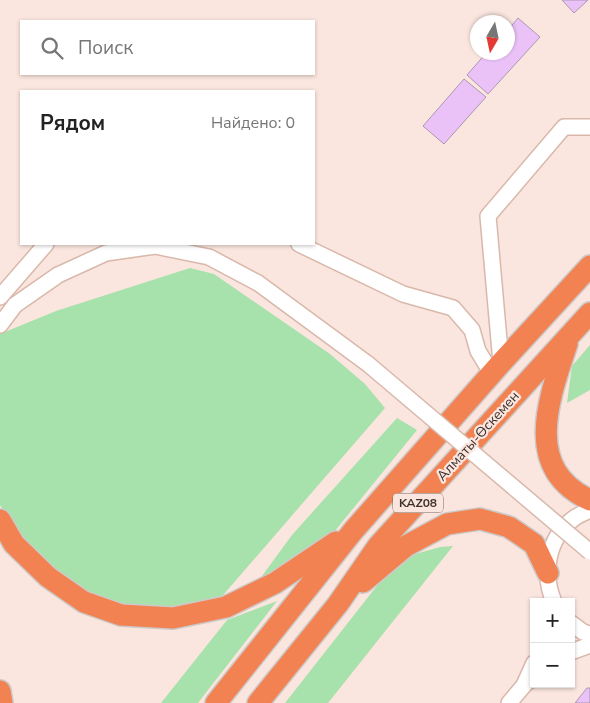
<!DOCTYPE html>
<html lang="ru">
<head>
<meta charset="utf-8">
<style>
	:root { --surface:#fff; --page:#f6f6f6; --text:#222; --muted:#767676; --line:#e0e0e0 }
	body { margin:0; font-family:"Nunito Sans",sans-serif; background:var(--page); color:var(--text) }
	.controls { position:absolute; right:15px; bottom:15px; display:grid; overflow:hidden; border-radius:0px; box-shadow:0 1px 4px #0004 }
	.controls button { width:45px; height:45px; display:grid; place-items:center; padding:0; border:0; border-bottom:1px solid var(--line); background:var(--surface); color:var(--text); font:25px sans-serif }
	.compass { position:absolute; left:470px; top:15px; width:45px; height:45px; border-radius:50%; background:var(--surface); box-shadow:0 1px 4px #0004; rotate:189deg }
	.list { margin:0; padding:0; list-style:none }
	h2 { display:flex; justify-content:space-between; align-items:center; height:65px; margin:0; padding:0 20px; font-size:21px }
	h2 small { font-size:16px; font-weight:400; color:var(--muted) }
	.icon { flex:none; width:28px; height:28px; fill:none; stroke:currentColor; stroke-width:2; stroke-linecap:round; stroke-linejoin:round }
	.map { position:relative; flex:none; width:590px; height:703px; overflow:hidden }
	.search { position:absolute; background:var(--surface); box-shadow:0 1px 4px #0004; left:20px; top:20px; width:295px; height:55px; display:flex; align-items:center; gap:12px; box-sizing:border-box; padding:0 18px; border-radius:0px; color:var(--muted); font-size:19px }
	.panel { position:absolute; background:var(--surface); box-shadow:0 1px 4px #0004; left:20px; top:90px; width:295px; height:155px; border-radius:0px }
	.map>svg:first-child { display:block }
</style>
</head>
<body>
<div class="map">
<svg width="590" height="703" viewBox="0 0 590 703">
	<rect width="100%" height="100%" fill="#fae6de"/>
	<g fill="#a7e1ab">
		<path d="M190,268L214,274L330,354L365,384L385,408L218,601L176,613L105,604L28,550L0,505V334L56,311Z"/>
		<path d="M590,345V390L567,403L572,366Z"/>
		<path d="M397,418L417,430L330,537L254,587L292,535Z"/>
		<path d="M453,546L328,703H285L398,559L440,547Z"/>
		<path d="M277,601L198,703H161L227,620Z"/>
	</g>
	<g fill="#eac2f7" stroke="#aa98b1">
		<path d="M562,0H588L574,13Z"/>
		<path d="M518,18L540,37L488,94L467,75L487,52H508V30Z"/>
		<path d="M464,79L486,97L444,144L423,126Z"/>
		<path d="M587,688H590V703H575Z"/>
	</g>
	<g fill="none" stroke-linecap="round" stroke-linejoin="round">
		<defs>
			<g id="minor">
				<path d="M299,244L403,294L453,308L472,330L478,351L492,374"/>
				<path d="M0,297L46,244"/>
				<path d="M0,325L15,305L58,275L106,253L155,246L209,257L258,283L368,364"/>
				<path d="M501,363L488,216L564,127H590"/>
				<path d="M554,602C542,574 547,539 573,519C578,515 584,513 590,510"/>
				<path d="M571,623L583,632L590,634"/>
				<path d="M571,652L590,645"/>
				<path d="M524,685L534,663"/>
				<path d="M509,703L526,683L534,678"/>
			</g>
			<g id="highway">
				<path d="M567,344C549,398 522,469 590,500"/>
				<path d="M0,520L14,544L48,577L84,602L121,615L173,618L226,607L275,583L336,542"/>
				<path d="M363,582L406,546L447,524L480,519L509,527L534,544L548,573"/>
				<path d="M0,691L2,703"/>
				<path d="M216,703L353,531L501,363L590,266"/>
				<path d="M258,703L338,604L378,546L590,313"/>
			</g>
		</defs>
		<use href="#minor" stroke="#d9b8ab" stroke-width="18"/>
		<use href="#highway" stroke="#cdc9c8" stroke-width="24"/>
		<use href="#minor" stroke="#fff" stroke-width="15"/>
		<use href="#highway" stroke="#f28251" stroke-width="21"/>
		<defs>
			<path id="minor-bridge" d="M368,364L590,552"/>
		</defs>
		<use href="#minor-bridge" stroke="#d9b8ab" stroke-width="18" stroke-linecap="butt"/>
		<use href="#minor-bridge" stroke="#fff" stroke-width="15"/>
	</g>
	<g text-anchor="middle" dominant-baseline="central" stroke-width="4.5" stroke-linejoin="round" paint-order="stroke">
		<rect fill="#fae6de" stroke="#766761" stroke-width="1" x="393" y="493.5" width="50" height="19" rx="4"/>
		<g font-size="12" font-weight="bold" fill="#3e312c">
			<text x="418" y="503">KAZ08</text>
		</g>
		<g font-size="14" fill="#3e312c" stroke="#fae6de">
			<text transform="translate(478 436) rotate(-48)">Алматы-Өскемен</text>
		</g>
	</g>
</svg>
<div class="controls">
<button>+</button>
<button>−</button>
</div>
<svg class="compass" viewBox="-18 -18 36 36"><path d="M0-13l5 13h-10z" fill="#e53935"/><path d="M0 13l5-13h-10z" fill="#767676"/></svg>
<div class="search"><svg class="icon" aria-label="search" viewBox="0 0 24 24"><circle cx="10" cy="10" r="6"/><path d="M15 15l6 6"/></svg>Поиск</div>
<section class="panel">
<h2>Рядом<small>Найдено: 0</small></h2>
<ul class="list">
</ul>
</section>
</div>
</body>
</html>
